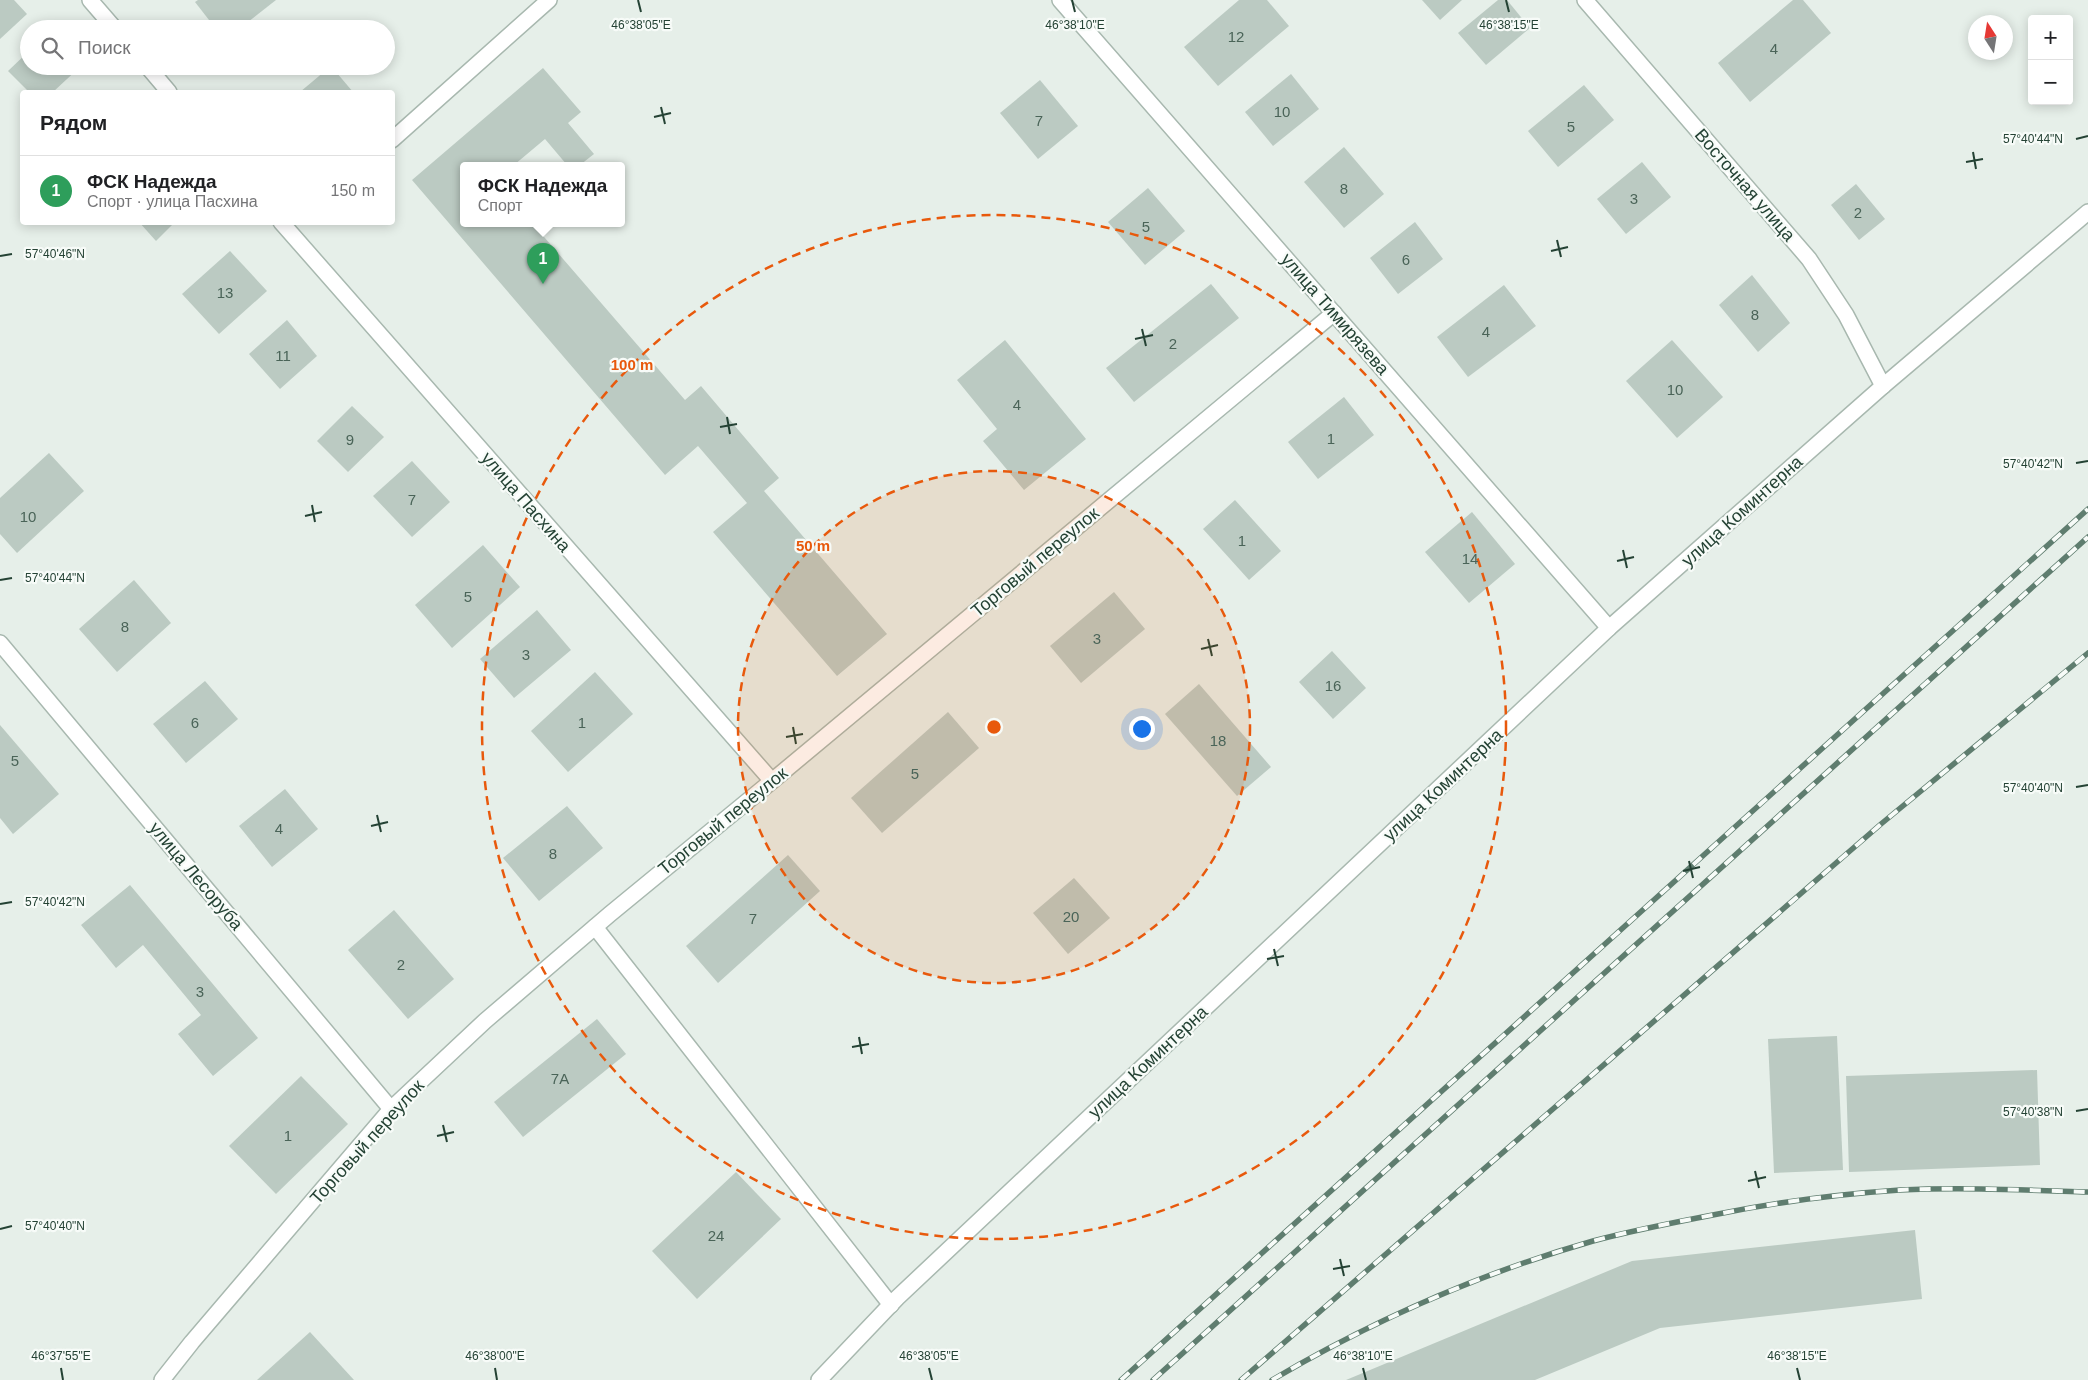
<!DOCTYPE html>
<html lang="ru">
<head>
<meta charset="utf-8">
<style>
	:root { --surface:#fff; --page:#f6f6f6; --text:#202124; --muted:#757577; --line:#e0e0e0; --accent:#80403e }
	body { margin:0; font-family:Arial,sans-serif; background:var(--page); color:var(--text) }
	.controls { position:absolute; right:15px; top:15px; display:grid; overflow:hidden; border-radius:5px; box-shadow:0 2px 12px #0003 }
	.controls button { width:45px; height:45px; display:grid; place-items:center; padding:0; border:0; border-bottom:1px solid var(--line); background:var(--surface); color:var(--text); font:25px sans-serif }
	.compass { position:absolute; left:1968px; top:15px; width:45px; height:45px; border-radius:50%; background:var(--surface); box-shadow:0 2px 12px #0003; rotate:348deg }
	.you { position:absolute; left:1141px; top:728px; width:18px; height:18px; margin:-12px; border:4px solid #fff; border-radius:50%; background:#1a73e8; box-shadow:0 0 0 8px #1a73e833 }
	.badge { display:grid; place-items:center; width:32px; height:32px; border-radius:50%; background:var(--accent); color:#fff; font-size:16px; font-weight:700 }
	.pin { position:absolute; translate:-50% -41px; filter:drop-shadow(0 1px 2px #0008) }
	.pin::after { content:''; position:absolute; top:26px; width:18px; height:15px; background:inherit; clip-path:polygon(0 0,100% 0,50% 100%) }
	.popup { position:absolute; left:460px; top:162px; width:165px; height:65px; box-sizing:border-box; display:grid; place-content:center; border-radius:5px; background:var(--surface); filter:drop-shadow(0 1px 4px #0005); font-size:16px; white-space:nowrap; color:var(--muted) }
	.popup b { font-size:19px; color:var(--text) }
	.popup::after { content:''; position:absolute; left:50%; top:100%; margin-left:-10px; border:10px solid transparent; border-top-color:var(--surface) }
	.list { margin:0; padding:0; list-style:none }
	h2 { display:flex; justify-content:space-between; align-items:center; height:65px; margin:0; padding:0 20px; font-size:21px }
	h2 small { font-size:16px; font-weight:400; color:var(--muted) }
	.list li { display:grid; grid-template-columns:32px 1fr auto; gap:15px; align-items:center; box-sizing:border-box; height:70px; padding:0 20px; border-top:1px solid var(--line) }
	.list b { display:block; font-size:19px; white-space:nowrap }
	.list p { margin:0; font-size:16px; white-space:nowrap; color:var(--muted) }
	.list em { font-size:16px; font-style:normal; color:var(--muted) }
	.icon { flex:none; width:28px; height:28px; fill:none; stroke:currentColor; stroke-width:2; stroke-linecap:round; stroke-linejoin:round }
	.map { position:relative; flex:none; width:2088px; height:1380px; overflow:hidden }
	.search { position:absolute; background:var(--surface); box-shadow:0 2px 12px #0003; left:20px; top:20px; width:375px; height:55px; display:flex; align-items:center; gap:12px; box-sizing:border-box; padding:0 18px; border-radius:28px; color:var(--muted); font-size:19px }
	.panel { position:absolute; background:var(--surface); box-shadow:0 2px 12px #0003; left:20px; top:90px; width:375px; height:135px; border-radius:5px }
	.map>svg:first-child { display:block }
</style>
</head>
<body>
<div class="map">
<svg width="2088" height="1380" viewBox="0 0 2088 1380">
	<rect width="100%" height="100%" fill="#e6efe9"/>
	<g fill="#bbcac2">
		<path d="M0,0H14L27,14L0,39Z"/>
		<path d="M198,0H276L239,29H216L195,2Z"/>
		<path d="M1239,0H1267L1289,26L1218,86L1184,47Z"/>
		<path d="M1422,0H1462L1440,20Z"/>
		<path d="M1498,0H1507L1530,28L1486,65L1458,33Z"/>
		<path d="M1793,0H1803L1831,33L1750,102L1718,63Z"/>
		<path d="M29,51V66H81L53,92H29L8,71Z"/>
		<path d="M331,66L353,92H300Z"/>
		<path d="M543,68L581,112L568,123L594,154L580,165H567L545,139L514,165H464V223H532L685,400L701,386L779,478L764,491L887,634L837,676L713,532L747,503L698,446L665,475L412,180Z"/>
		<path d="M1291,74L1319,109L1273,146L1245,112Z"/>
		<path d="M1040,80L1078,126L1038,159L1000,113Z"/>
		<path d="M1584,85L1614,120L1558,167L1528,131Z"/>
		<path d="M1344,147L1384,194L1344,228L1304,182Z"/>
		<path d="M1642,162L1671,197L1626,234L1597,199Z"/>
		<path d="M1856,184L1885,219L1859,240L1831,205Z"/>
		<path d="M1148,188L1185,231L1145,265L1108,222Z"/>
		<path d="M139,222H175L156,241Z"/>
		<path d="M1415,222L1443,259L1398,294L1370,258Z"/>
		<path d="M230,251L267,291L219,334L182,294Z"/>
		<path d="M1752,275L1790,323L1758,352L1719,305Z"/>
		<path d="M1211,284L1239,318L1134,402L1106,368Z"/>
		<path d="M1504,285L1536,326L1468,377L1437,337Z"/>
		<path d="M287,320L317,356L280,389L249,354Z"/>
		<path d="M1005,340L1086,439L1024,490L983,441L997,429L957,380Z"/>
		<path d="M1672,340L1723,397L1677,438L1626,381Z"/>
		<path d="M1344,397L1374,435L1318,479L1288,442Z"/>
		<path d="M352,406L384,437L348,472L317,441Z"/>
		<path d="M49,453L84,491L17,553L0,534V498Z"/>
		<path d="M412,461L450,502L412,537L373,496Z"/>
		<path d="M1235,500L1281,551L1249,580L1203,529Z"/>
		<path d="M1472,512L1515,564L1469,603L1425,552Z"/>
		<path d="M483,545L520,587L452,648L415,605Z"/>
		<path d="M134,580L171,623L117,672L79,629Z"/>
		<path d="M1114,592L1145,629L1081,683L1050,646Z"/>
		<path d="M537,610L571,650L514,698L480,659Z"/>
		<path d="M1332,651L1366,688L1333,719L1299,682Z"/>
		<path d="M595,672L633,714L568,772L531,731Z"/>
		<path d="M205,681L238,719L186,763L153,724Z"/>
		<path d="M1199,684L1271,767L1237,796L1165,714Z"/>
		<path d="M948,712L979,748L882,833L851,798Z"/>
		<path d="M0,725L59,794L13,834L0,818Z"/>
		<path d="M285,789L318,829L272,867L239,826Z"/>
		<path d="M567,806L603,848L539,901L503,858Z"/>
		<path d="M788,855L820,891L718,983L686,946Z"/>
		<path d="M1074,878L1110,918L1068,954L1033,913Z"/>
		<path d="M130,885L258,1038L213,1076L178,1034L201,1015L143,945L116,968L81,925Z"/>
		<path d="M394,910L454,979L408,1019L348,950Z"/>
		<path d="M597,1019L626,1054L523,1137L494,1102Z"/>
		<path d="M1837,1036L1843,1170L1774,1173L1768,1039Z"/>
		<path d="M2037,1070L2040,1165L1849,1172L1846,1076Z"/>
		<path d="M301,1076L348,1124L276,1194L229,1146Z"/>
		<path d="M736,1172L781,1219L697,1299L652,1251Z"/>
		<path d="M1915,1230L1922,1299L1660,1328L1535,1380H1346L1632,1261Z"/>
		<path d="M310,1332L354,1380H257Z"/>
	</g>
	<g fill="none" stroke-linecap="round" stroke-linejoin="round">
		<defs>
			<path id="service" d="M595,927L891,1305"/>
			<g id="minor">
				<path d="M90,0L115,29"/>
				<path d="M1060,0L1609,628"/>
				<path d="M1585,0L1809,259L1846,315L1883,386"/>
				<path d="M147,66L169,92"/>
				<path d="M392,140L549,0"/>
				<path d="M281,222L772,781"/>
				<path d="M0,643L391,1109"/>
				<path d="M162,1380L192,1342L391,1109L485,1021L610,914L772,781L1334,313"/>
				<path d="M819,1380L897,1298L1609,628L1883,386L2088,212"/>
			</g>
		</defs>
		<use href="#service" stroke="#a8b8af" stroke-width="18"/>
		<use href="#minor" stroke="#a8b8af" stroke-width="18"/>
		<use href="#service" stroke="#fff" stroke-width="15"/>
		<use href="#minor" stroke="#fff" stroke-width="15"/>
		<defs>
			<g id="rail">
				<path d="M1121,1380L2088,509"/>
				<path d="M1153,1380L2088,537"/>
				<path d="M1241,1380L1881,824L2088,653"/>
				<path d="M1272,1380C1372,1321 1481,1273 1593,1241C1634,1230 1676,1222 1718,1214C1778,1202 1839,1194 1900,1190C1962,1187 2026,1190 2088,1192"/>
			</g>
		</defs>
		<use href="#rail" stroke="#5f7d6f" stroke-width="5.5"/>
		<use href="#rail" stroke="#f7fbf8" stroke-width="4" stroke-dasharray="11" stroke-linecap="butt"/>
	</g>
	<path fill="none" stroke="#244234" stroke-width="2" d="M638,0L641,12M1072,0L1075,12M1506,0L1509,12M661,107L665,124M654,117L671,113M2076,139L2088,136M1973,152L1976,169M1966,162L1983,159M1557,240L1561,257M1551,251L1568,247M0,256L12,254M1142,329L1146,346M1135,339L1153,335M727,417L730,434M720,427L737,424M2076,463L2088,461M312,505L315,522M305,516L322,512M1623,550L1627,568M1617,561L1634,557M0,580L12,578M1208,639L1212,656M1201,649L1218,645M793,727L796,744M786,737L803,734M2076,787L2088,785M377,815L381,832M371,826L388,822M1689,861L1693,878M1683,871L1700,867M0,904L12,902M1274,949L1278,966M1267,959L1284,956M859,1037L862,1054M852,1047L869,1044M2076,1111L2088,1109M443,1125L447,1142M437,1136L454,1132M1755,1171L1759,1188M1748,1181L1766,1177M0,1229L12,1226M1340,1259L1344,1276M1333,1269L1350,1266M61,1368L63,1380M495,1368L497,1380M929,1368L932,1380M1363,1368L1366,1380M1797,1368L1800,1380"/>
	<circle cx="994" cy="727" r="256" fill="#e8590c" fill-opacity=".12"/>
	<g fill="none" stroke="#e8590c" stroke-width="2.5" stroke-dasharray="9 6">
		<circle cx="994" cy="727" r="256"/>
		<circle cx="994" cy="727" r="512"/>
	</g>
	<g text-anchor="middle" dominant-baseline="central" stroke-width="4.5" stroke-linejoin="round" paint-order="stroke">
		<g font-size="15" fill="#4a6458">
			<text x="1236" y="36">12</text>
			<text x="1774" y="48">4</text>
			<text x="1282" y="111">10</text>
			<text x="1039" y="120">7</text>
			<text x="1571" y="126">5</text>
			<text x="1344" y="188">8</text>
			<text x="1634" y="198">3</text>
			<text x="1858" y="212">2</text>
			<text x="1146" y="226">5</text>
			<text x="1406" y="259">6</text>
			<text x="225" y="292">13</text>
			<text x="1755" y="314">8</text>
			<text x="1486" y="331">4</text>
			<text x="1173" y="343">2</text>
			<text x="283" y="355">11</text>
			<text x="1675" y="389">10</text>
			<text x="1017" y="404">4</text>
			<text x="1331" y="438">1</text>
			<text x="350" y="439">9</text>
			<text x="412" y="499">7</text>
			<text x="28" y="516">10</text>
			<text x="1242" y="540">1</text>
			<text x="1470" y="558">14</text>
			<text x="468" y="596">5</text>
			<text x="125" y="626">8</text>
			<text x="1097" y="638">3</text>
			<text x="526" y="654">3</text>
			<text x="1333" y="685">16</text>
			<text x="195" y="722">6</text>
			<text x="582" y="722">1</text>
			<text x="1218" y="740">18</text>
			<text x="15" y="760">5</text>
			<text x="915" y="773">5</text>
			<text x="279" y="828">4</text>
			<text x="553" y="853">8</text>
			<text x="1071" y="916">20</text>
			<text x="753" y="918">7</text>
			<text x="401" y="964">2</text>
			<text x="200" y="991">3</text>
			<text x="560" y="1078">7А</text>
			<text x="288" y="1135">1</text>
			<text x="716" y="1235">24</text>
		</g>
		<g font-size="18" fill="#244234" stroke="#f7fbf8">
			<text transform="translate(1745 185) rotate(49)">Восточная улица</text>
			<text transform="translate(1335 314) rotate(49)">улица Тимирязева</text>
			<text transform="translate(526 502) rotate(49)">улица Пасхина</text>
			<text transform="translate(1742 511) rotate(-42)">улица Коминтерна</text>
			<text transform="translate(1035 562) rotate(-40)">Торговый переулок</text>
			<text transform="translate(1443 785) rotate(-43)">улица Коминтерна</text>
			<text transform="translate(723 821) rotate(-39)">Торговый переулок</text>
			<text transform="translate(196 876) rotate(50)">улица Лесоруба</text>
			<text transform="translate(1148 1062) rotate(-43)">улица Коминтерна</text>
			<text transform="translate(367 1142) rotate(-48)">Торговый переулок</text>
		</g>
	</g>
	<g font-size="12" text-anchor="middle" fill="#244234" stroke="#f7fbf8" stroke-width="4.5" stroke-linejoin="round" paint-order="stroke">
		<text x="641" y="29">46°38'05"E</text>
		<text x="1075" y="29">46°38'10"E</text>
		<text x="1509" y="29">46°38'15"E</text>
		<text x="2033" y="143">57°40'44"N</text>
		<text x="55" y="258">57°40'46"N</text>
		<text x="2033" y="468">57°40'42"N</text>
		<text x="55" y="582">57°40'44"N</text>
		<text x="2033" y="792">57°40'40"N</text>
		<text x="55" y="906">57°40'42"N</text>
		<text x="2033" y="1116">57°40'38"N</text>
		<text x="55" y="1230">57°40'40"N</text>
		<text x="61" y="1360">46°37'55"E</text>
		<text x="495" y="1360">46°38'00"E</text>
		<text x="929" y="1360">46°38'05"E</text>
		<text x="1363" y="1360">46°38'10"E</text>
		<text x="1797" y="1360">46°38'15"E</text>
	</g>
	<circle cx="994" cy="727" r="8" fill="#e8590c" stroke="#f7fbf8" stroke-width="2.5"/>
	<g font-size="15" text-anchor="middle" font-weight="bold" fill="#e8590c" stroke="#f7fbf8" stroke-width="4.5" stroke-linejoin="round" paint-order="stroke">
		<text x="632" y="370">100 m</text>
		<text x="813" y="551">50 m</text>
	</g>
</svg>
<div class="controls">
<button>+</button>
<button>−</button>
</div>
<svg class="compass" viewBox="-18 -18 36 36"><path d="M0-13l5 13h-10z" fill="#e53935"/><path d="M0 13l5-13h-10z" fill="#757577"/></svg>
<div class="you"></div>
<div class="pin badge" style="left:543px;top:284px;background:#2e9e5b">1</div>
<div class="popup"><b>ФСК Надежда</b>Спорт</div>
<div class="search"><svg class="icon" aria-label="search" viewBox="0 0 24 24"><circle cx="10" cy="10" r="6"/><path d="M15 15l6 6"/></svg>Поиск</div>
<section class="panel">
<h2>Рядом<small></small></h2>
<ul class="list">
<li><span class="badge" style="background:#2e9e5b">1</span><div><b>ФСК Надежда</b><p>Спорт · улица Пасхина</p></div><em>150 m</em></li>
</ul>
</section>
</div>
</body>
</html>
